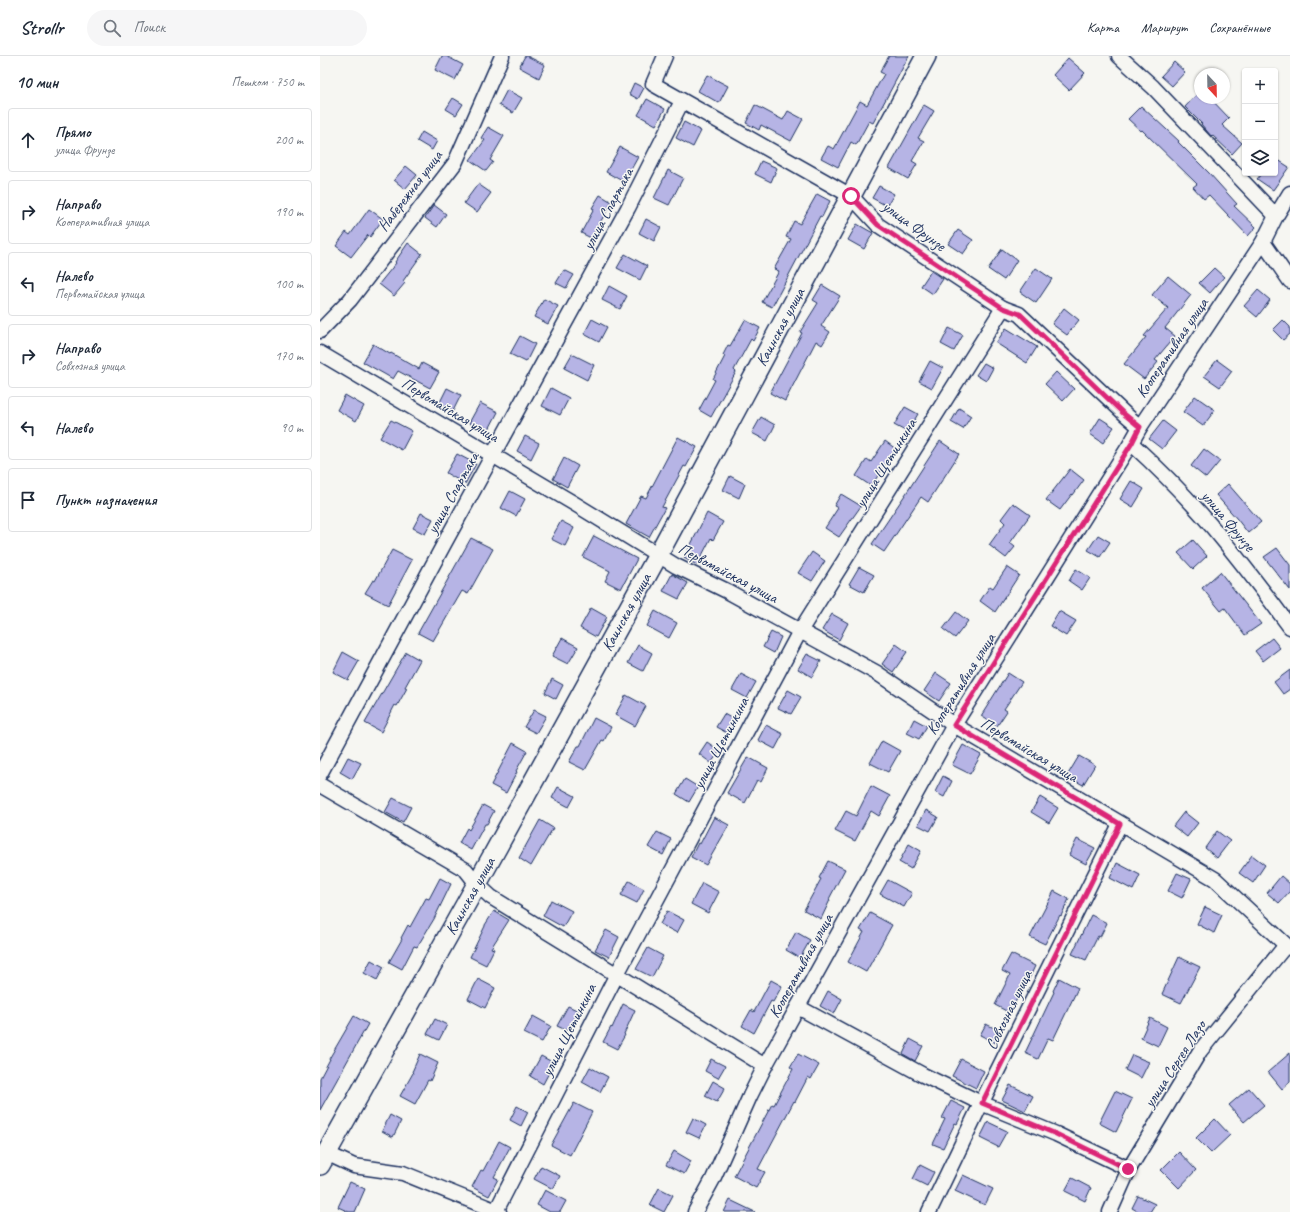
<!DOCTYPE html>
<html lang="ru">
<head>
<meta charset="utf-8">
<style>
	:root { --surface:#fff; --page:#f6f6f7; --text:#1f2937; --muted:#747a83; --line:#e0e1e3 }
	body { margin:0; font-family:Caveat,sans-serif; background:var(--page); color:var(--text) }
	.controls { position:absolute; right:12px; top:12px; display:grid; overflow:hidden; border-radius:4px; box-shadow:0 1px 3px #0004 }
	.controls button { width:36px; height:36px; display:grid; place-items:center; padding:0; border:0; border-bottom:1px solid var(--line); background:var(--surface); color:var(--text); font:20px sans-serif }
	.compass { position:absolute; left:874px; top:12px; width:36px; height:36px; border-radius:50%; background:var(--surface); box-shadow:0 1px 3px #0004; rotate:158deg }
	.stop { position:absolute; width:12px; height:12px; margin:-9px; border:3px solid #db2777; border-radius:50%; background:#fff }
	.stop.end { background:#db2777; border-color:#fff; box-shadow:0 1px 4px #0008 }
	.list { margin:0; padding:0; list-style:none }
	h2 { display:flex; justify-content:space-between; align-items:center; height:52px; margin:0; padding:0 16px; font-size:17px }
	h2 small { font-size:13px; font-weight:400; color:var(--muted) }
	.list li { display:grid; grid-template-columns:26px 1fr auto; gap:12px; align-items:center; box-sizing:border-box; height:64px; margin:0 8px 8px; padding:0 8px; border:1px solid var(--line); border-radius:4px }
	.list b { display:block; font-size:15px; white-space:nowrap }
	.list p { margin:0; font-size:13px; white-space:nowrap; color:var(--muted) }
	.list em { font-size:13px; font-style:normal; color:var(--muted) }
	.icon { flex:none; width:22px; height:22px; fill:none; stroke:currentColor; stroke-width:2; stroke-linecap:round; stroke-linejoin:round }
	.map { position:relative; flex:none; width:970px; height:1156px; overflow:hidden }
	header { display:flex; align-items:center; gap:24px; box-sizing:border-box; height:56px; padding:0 20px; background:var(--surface); border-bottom:1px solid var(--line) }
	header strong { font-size:19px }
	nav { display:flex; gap:22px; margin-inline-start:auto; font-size:14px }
	.search { width:280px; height:36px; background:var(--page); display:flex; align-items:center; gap:10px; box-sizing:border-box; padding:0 14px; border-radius:22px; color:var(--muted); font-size:15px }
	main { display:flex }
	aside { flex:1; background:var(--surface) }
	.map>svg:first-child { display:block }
</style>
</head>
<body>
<header>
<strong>Strollr</strong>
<div class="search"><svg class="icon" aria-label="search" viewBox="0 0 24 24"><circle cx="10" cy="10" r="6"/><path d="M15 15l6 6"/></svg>Поиск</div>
<nav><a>Карта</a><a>Маршрут</a><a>Сохранённые</a></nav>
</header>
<main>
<aside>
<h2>10 мин<small>Пешком · 750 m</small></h2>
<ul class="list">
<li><svg class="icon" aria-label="ahead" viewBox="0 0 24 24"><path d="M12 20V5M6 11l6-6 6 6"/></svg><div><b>Прямо</b><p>улица Фрунзе</p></div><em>200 m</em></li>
<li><svg class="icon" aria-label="right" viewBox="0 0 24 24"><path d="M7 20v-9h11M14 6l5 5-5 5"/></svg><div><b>Направо</b><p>Кооперативная улица</p></div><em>190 m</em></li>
<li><svg class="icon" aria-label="left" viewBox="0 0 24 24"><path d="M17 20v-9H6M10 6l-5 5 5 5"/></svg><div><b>Налево</b><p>Первомайская улица</p></div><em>100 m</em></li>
<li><svg class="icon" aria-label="right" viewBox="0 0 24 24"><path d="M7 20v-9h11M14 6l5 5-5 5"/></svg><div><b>Направо</b><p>Совхозная улица</p></div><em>170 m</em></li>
<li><svg class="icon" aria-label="left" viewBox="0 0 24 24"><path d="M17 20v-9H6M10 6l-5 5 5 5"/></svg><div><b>Налево</b></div><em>90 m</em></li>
<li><svg class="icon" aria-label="arrive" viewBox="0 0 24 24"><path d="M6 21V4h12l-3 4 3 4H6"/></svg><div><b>Пункт назначения</b></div></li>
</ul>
</aside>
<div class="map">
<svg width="970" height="1156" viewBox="0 0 970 1156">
	<rect width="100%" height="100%" fill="#f6f6f2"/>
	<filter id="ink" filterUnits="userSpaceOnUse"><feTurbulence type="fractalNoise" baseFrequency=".025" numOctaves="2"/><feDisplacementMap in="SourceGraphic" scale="8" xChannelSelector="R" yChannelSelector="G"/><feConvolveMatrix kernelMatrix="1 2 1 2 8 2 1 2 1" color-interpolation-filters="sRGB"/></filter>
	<g filter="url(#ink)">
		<g fill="#b6b4e5" stroke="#1b2f5e">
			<path d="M122,0H126L143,9L135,24L115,14Z"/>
			<path d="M205,0H207L225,9L219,22L199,11Z"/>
			<path d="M569,0H589L553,67L549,65L536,89L531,86L518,111L501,102L508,90L514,93L540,45L547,49L564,18L560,16Z"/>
			<path d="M748,2L765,17L749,34L733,19Z"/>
			<path d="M854,6L865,16L852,30L841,20Z"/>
			<path d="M387,19L408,30L399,47L378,35Z"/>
			<path d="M314,27L324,32L318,43L309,38Z"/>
			<path d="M187,34L202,42L193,57L179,49Z"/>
			<path d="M880,35V42H890L909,62L902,69L922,87L912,98L892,79L891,80L881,68H882L865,51Z"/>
			<path d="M133,42L143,48L136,59L126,53Z"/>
			<path d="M327,43L345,53L336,69L318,59Z"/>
			<path d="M435,49L463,64L468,55L483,63L471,85L441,69L439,74L426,67Z"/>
			<path d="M604,49L614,55L598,82L604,85L592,105L597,108L588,123L569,112Z"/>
			<path d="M821,50L859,85L858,86L889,117L917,148L914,150L936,171L928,180L889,139L884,143L873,131L877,128L822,74L821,75L808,63Z"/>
			<path d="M364,66L381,75L373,91L356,82Z"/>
			<path d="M168,71L184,80L170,104L173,106L166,115L150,104L165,84L161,82Z"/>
			<path d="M102,76L117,85L112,94L97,85Z"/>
			<path d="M300,91L318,101L304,126L286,116Z"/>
			<path d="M955,102L969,111L953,134L937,123L942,117H955Z"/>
			<path d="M441,105L457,112L451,126L435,118Z"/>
			<path d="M86,110L97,119L85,133L74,124Z"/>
			<path d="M348,114L363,122L349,149L334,142Z"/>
			<path d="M158,128L171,137L157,156L144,147Z"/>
			<path d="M559,130L574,138L567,150L552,142Z"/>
			<path d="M497,138L510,145L502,161L500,160L452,251L442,246L459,215L454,213L471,183L466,181L474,165L480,168Z"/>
			<path d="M280,139L292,146L271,182L261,177L274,153L272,152Z"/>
			<path d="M114,149L126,158L117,171L105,162Z"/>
			<path d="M49,153L63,163L50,181L48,179L31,201L16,190L26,176L30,179Z"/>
			<path d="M326,163L341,171L334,185L319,177Z"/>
			<path d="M537,168L553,177L544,193L528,184Z"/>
			<path d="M638,174L653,184L643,198L628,188Z"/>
			<path d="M88,187L102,198L83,225L85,227L74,240L59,228L76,207L75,206Z"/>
			<path d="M682,193L697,204L684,224L668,213Z"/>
			<path d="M305,198L327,210L320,224L297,212Z"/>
			<path d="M716,212L732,223L716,247L700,236Z"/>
			<path d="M894,212L904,221L890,237L879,227Z"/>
			<path d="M244,214L254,219L246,232L236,227Z"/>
			<path d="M611,215L623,223L613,238L601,230Z"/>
			<path d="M848,220L871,239L845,272L855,280L835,304L838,306L824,323L804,308L826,281L824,280L848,252L832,239Z"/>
			<path d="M502,229L520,240L501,270L510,276L502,289L496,285L465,345L450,337L482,277L480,276L498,247L493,244Z"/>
			<path d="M289,230L307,240L300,253L282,244Z"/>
			<path d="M938,234L950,244L937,261L924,250Z"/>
			<path d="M224,243L238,250L228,268L214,261Z"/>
			<path d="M744,252L759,264L747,279L732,268Z"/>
			<path d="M272,263L287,271L279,286L264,278Z"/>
			<path d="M425,264L440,272L433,285L431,283L414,314L416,316L391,361L379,354L395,324L393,323L405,300L403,299L408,289L410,290Z"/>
			<path d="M963,264L970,271V278L963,284L953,274Z"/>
			<path d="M629,272L643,279L634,295L621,288Z"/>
			<path d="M686,272L717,291L707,307L676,287Z"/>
			<path d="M200,280L215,288L206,306L190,298Z"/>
			<path d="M53,288L70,298L71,297L99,313L102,307L119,316L110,332L78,315L73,323L43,306Z"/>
			<path d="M252,298L274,309L267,324L244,312Z"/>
			<path d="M897,304L912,315L900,331L884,320Z"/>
			<path d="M610,305L623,312L612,332L599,325Z"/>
			<path d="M664,307L673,312L666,325L656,319Z"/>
			<path d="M736,316L754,333L743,345L725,328Z"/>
			<path d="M127,332L141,339L133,355L119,348Z"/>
			<path d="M231,332L249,342L240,359L222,350Z"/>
			<path d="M25,339L44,350L36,365L17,354Z"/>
			<path d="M875,340L895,354L883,370L863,356Z"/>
			<path d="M160,347L178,356L167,377L149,367Z"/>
			<path d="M585,351L598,358L587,376L574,369Z"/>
			<path d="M639,352L651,360L643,373L631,366Z"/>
			<path d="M441,361L455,369L447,385L432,377Z"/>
			<path d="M780,362L794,371L783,387L770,378Z"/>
			<path d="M71,364L92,375L82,394L60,382Z"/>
			<path d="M843,365L856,375L842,393L829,383Z"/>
			<path d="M205,380L219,387L211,403L197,395Z"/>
			<path d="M358,381L377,391L366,411L364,410L342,451L345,452L329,481L306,468L321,440L326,442Z"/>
			<path d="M565,385L576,393L551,430L536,420L547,403L551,406Z"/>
			<path d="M620,385L639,398L608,446L601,441L564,496L552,488L589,433Z"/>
			<path d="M884,393L900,405L886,422L871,410Z"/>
			<path d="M137,398L156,408L145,428L126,417Z"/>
			<path d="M244,402L258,410L247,431L233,423Z"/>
			<path d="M750,413L764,424L753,439L752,438L740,454L726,444Z"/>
			<path d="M410,420L425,428L419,442L403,434Z"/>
			<path d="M811,425L824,433L813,451L800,443Z"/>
			<path d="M908,428L941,466L928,477L917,463L896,439Z"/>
			<path d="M190,435L205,443L196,460L181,452Z"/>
			<path d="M521,438L541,450L519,481L505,472L518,452L514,450Z"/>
			<path d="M693,447L710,459L690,487L695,491L686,502L669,489L685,467L681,463Z"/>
			<path d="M101,457L113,463L105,478L93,472Z"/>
			<path d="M387,457L403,466L393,484L391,482L377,509L364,502Z"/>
			<path d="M241,465L254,472L245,490L231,483Z"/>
			<path d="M778,479L790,486L780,501L768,494Z"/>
			<path d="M274,480L317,503L301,533L285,525L290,515L263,501Z"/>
			<path d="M151,482L173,493L148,538L142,535L113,585L98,577Z"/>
			<path d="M873,484L887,500L873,513L858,497Z"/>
			<path d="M957,492L970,509V534L944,501Z"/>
			<path d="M72,494L92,504L68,549L45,537L53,524L55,525Z"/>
			<path d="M492,496L505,505L492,525L478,517Z"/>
			<path d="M539,511L554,519L544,536L529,528Z"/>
			<path d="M687,511L699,519L675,556L660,545L670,530L673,532Z"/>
			<path d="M756,513L770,522L762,534L749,525Z"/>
			<path d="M900,516L941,568L925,579L905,552L901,555L882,532Z"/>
			<path d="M352,518L368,527L359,543L343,535Z"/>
			<path d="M271,552L287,561L276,581L260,572Z"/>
			<path d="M335,555L357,567L349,582L327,570Z"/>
			<path d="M739,555L756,565L746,580L730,570Z"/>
			<path d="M636,556L648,565L635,582L623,573Z"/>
			<path d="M512,558L528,567L519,584L502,574Z"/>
			<path d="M451,576L461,581L454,597L443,591Z"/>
			<path d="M242,582L258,591L248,608L232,600Z"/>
			<path d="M952,582L960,592L943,605L935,595Z"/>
			<path d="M576,588L587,596L573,616L562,608Z"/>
			<path d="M318,589L332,597L323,615L308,607Z"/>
			<path d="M23,596L39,605L28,624L13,616Z"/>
			<path d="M86,596L100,604L85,631L87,632L77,650L75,649L61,676L45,667Z"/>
			<path d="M487,598L501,605L492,621L478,613Z"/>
			<path d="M970,614V633L963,638L954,626Z"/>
			<path d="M616,617L631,627L619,645L604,635Z"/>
			<path d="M688,617L702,626L684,653L687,655L677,670L661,660Z"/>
			<path d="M421,618L436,626L427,642L412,634Z"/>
			<path d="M232,623L243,629L236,643L225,637Z"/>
			<path d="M468,634L481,641L471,658L458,652Z"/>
			<path d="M306,639L326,650L315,670L295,659Z"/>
			<path d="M214,654L226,660L216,677L204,671Z"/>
			<path d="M404,658L416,665L409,678L396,671Z"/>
			<path d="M274,662L291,671L284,685L282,684L265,714L249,706L258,690H260Z"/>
			<path d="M594,663L607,670L599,683L587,677Z"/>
			<path d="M446,669L463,678L455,693L438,684Z"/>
			<path d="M562,685L580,695L568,716L550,707Z"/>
			<path d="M387,686L400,695L391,707L379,698Z"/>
			<path d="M193,687L207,695L196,715L197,716L186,737L171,729Z"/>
			<path d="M643,689L661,699L650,718L632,709Z"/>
			<path d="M759,700L775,709L763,729L747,720Z"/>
			<path d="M28,701L41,707L32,723L20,716Z"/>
			<path d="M428,701L448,712L441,726L437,724L425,747L407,737Z"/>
			<path d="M623,720L632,725L624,741L615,736Z"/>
			<path d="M365,723L378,731L369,746L356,738Z"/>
			<path d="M551,730L570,740L559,760L551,755L535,785L515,775L526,755L536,760Z"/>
			<path d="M238,731L255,740L249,751L232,742Z"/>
			<path d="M720,741L738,752L729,767L711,756Z"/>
			<path d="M73,742L91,751L83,766L65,756Z"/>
			<path d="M163,749L174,755L167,768H165L151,794L139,787L147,772L149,774Z"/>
			<path d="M606,754L618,761L610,775L598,769Z"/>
			<path d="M864,756L878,767L867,781L853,770Z"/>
			<path d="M394,761L409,769L386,809L371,801L378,787L380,788Z"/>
			<path d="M220,764L233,772L211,810L199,802Z"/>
			<path d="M897,775L910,785L897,802L885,792Z"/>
			<path d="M337,776L351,783L343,799L328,791Z"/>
			<path d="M757,783L775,792L766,808L749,799Z"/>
			<path d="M589,788L601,795L591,813L579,806Z"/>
			<path d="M932,799L945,809L933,827L919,817Z"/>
			<path d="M508,805L525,813L509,843L510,844L501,863L484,854L501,823L499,822Z"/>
			<path d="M797,807L820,819L813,834L790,822Z"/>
			<path d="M857,817L871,823L862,842L848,835Z"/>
			<path d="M961,820L970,828V835L959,847L947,837Z"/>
			<path d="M120,822L131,828L114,863L97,891L94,890L82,913L69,906L82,883L81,882L88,869L90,871L106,842L109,843Z"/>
			<path d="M568,824L592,837L584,851L560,838Z"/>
			<path d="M309,825L324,833L317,847L301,839Z"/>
			<path d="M382,827L399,836L388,857L371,848Z"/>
			<path d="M734,835L749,843L741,860L740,859L725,888L710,881Z"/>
			<path d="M231,844L252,855L243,871L223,860Z"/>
			<path d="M885,851L902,859L894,877L877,868Z"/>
			<path d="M174,855L189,864L171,892L174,893L166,909L150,901L165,870V869Z"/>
			<path d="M347,855L364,864L357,877L340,868Z"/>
			<path d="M550,857L572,869L546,916L528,906L544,876L540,874Z"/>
			<path d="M771,859L787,867L780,881L778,880L766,904L752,898Z"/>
			<path d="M286,874L299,881L289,901L275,894Z"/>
			<path d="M476,876L490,884L480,902L466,894Z"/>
			<path d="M328,892L343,900L332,921L316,913Z"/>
			<path d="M691,898L715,910L707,927L705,926L690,957L675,949L690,919L682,915Z"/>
			<path d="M859,901L880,911L861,947L842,938Z"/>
			<path d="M51,904L64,911L57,924L44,917Z"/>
			<path d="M739,922L758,932L733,984L728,982L718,1003L705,997L734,936L733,935Z"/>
			<path d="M158,923L175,932L165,952L148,943Z"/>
			<path d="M451,924L462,930L453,946L451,945L434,977L422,970L431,954L434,956Z"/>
			<path d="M508,935L522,943L514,958L500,950Z"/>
			<path d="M303,948L315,954L304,978L305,979L297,993L283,986L291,971L292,972Z"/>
			<path d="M248,950L259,955L248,975L237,970Z"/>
			<path d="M34,960L48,968L0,1054V1022L10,1003H9Z"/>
			<path d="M213,960L231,970L222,986L204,977Z"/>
			<path d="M830,962L847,971L838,990L821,982Z"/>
			<path d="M115,963L127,969L119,984L107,978Z"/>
			<path d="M666,968L682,976L676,987L660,979Z"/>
			<path d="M590,983L603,990L595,1005L583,998Z"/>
			<path d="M970,997V1026L962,1033L948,1016Z"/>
			<path d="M100,998L118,1007L110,1025L108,1024L95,1048L80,1040L93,1017L92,1016Z"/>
			<path d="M478,998L499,1009L491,1023L488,1021L475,1046L474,1045L438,1113L445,1116L436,1132L414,1120L452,1048L454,1049L473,1013L470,1011Z"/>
			<path d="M812,999L829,1006L821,1022L805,1014Z"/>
			<path d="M221,1000L234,1007L223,1028L210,1020Z"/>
			<path d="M391,1003L405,1010L398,1022L385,1015Z"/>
			<path d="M641,1003L664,1015L656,1032L632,1020Z"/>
			<path d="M270,1011L288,1021L280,1036L262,1026Z"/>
			<path d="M393,1025L405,1032L397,1046L385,1040Z"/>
			<path d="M690,1029L713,1040L705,1055L682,1044Z"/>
			<path d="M929,1032L944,1049L924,1066L909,1049Z"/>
			<path d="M795,1035L812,1043L796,1076L779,1067Z"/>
			<path d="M631,1045L645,1052L637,1068L635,1067L623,1092L613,1088L625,1063L622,1062Z"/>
			<path d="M254,1047L272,1056L250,1099L231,1089Z"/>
			<path d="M197,1050L208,1056L201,1070L190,1064Z"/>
			<path d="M70,1059L81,1065L73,1081L62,1075Z"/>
			<path d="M373,1062L386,1069L379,1082L366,1076Z"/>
			<path d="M895,1063L910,1079L891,1097L876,1082Z"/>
			<path d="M668,1066L687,1075L678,1091L660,1082Z"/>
			<path d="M179,1085L190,1091L174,1121L178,1123L169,1140L152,1131L161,1114L163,1115Z"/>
			<path d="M354,1095L371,1105L364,1118L346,1109Z"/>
			<path d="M859,1096L876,1114L859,1132L841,1114Z"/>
			<path d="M600,1109L614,1116L607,1130L593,1123Z"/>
			<path d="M221,1110L240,1120L233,1133L214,1123Z"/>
			<path d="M643,1119L673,1133L665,1149L635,1135Z"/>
			<path d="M752,1122L771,1132L765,1145L745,1135Z"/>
			<path d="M30,1126L45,1133L35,1156H29L18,1151Z"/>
			<path d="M339,1132L353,1139L344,1156L330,1149Z"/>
			<path d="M225,1134L246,1145L240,1156H230L217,1149Z"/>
			<path d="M818,1140L835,1148L830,1156H819L812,1152Z"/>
			<path d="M410,1144L435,1156H404Z"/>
		</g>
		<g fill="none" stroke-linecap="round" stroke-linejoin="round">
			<defs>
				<g id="street">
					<path d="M345,0L333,28L531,140L558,169L683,252L699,258L805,358L820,371"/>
					<path d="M799,0L833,31L956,160"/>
					<path d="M943,186L970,225"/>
					<path d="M0,275L30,244L135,107L182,0"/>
					<path d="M0,297L255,448L356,510L407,535L557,617L634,669L895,823L966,889L970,892"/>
					<path d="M811,387C836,410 860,434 882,459C913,495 942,533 970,571"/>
					<path d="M0,718L124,488L308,152L362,45"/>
					<path d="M0,729L146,814L157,828L171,841L445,1010"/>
					<path d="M478,951L603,1019L661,1047L736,1078L809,1113"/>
					<path d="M6,1097L34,1110L83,1117L179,1156"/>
					<path d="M176,1155L297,918L480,575L683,252"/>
					<path d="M375,1156L393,1123L430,1040L445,1010L634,669L811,387L820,371L943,186L956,160L970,137"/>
					<path d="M609,1156L659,1052L800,768"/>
					<path d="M790,1156L809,1113L880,995L966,889"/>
				</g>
				<g id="secondary">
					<path id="s1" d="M0,1109L157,828L338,499L606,0"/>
				</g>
			</defs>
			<use href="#street" stroke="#1b2f5e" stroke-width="17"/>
			<use href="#secondary" stroke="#1b2f5e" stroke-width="22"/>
			<use href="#street" stroke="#f6f6f2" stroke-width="14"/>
			<use href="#secondary" stroke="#f6f6f2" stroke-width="19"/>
		</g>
	</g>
	<g fill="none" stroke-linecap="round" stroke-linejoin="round" filter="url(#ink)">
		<path stroke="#db2777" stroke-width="5" d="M531,140L558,169L683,252L700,258L804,358L820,371L812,387L634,669L800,768L662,1047L736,1078L808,1113"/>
	</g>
	<g text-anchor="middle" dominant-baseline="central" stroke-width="3" stroke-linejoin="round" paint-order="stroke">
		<g font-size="16" fill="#1b2f5e" stroke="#f6f6f2">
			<text transform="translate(90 135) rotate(-53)">Набережная улица</text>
			<text transform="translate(288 153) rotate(-62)">улица Спартака</text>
			<text transform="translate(594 170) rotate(36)">улица Фрунзе</text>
			<text stroke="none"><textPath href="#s1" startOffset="956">Каинская улица</textPath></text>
			<text transform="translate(852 292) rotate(-56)">Кооперативная улица</text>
			<text transform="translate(130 354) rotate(31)">Первомайская улица</text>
			<text transform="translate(566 407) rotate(-58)">улица Щетинкина</text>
			<text transform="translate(133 437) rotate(-61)">улица Спартака</text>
			<text transform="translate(908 465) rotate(50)">улица Фрунзе</text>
			<text transform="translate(408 517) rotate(28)">Первомайская улица</text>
			<text stroke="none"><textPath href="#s1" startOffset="632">Каинская улица</textPath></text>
			<text transform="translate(641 628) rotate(-58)">Кооперативная улица</text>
			<text transform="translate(401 687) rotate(-62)">улица Щетинкина</text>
			<text transform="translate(709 694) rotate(31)">Первомайская улица</text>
			<text stroke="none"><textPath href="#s1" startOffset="308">Каинская улица</textPath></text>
			<text transform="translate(481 910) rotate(-61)">Кооперативная улица</text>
			<text transform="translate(689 954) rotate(-64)">Совхозная улица</text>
			<text transform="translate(249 974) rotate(-63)">улица Щетинкина</text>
			<text transform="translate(855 1008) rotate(-57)">улица Сергея Лазо</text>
		</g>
	</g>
</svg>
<div class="controls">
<button>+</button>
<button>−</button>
<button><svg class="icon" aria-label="layers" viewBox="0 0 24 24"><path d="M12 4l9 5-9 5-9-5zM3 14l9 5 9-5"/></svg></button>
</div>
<svg class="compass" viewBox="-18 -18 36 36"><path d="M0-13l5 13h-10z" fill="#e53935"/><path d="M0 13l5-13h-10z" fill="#747a83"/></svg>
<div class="stop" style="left:531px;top:140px"></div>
<div class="stop end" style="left:808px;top:1113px"></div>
</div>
</main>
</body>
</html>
